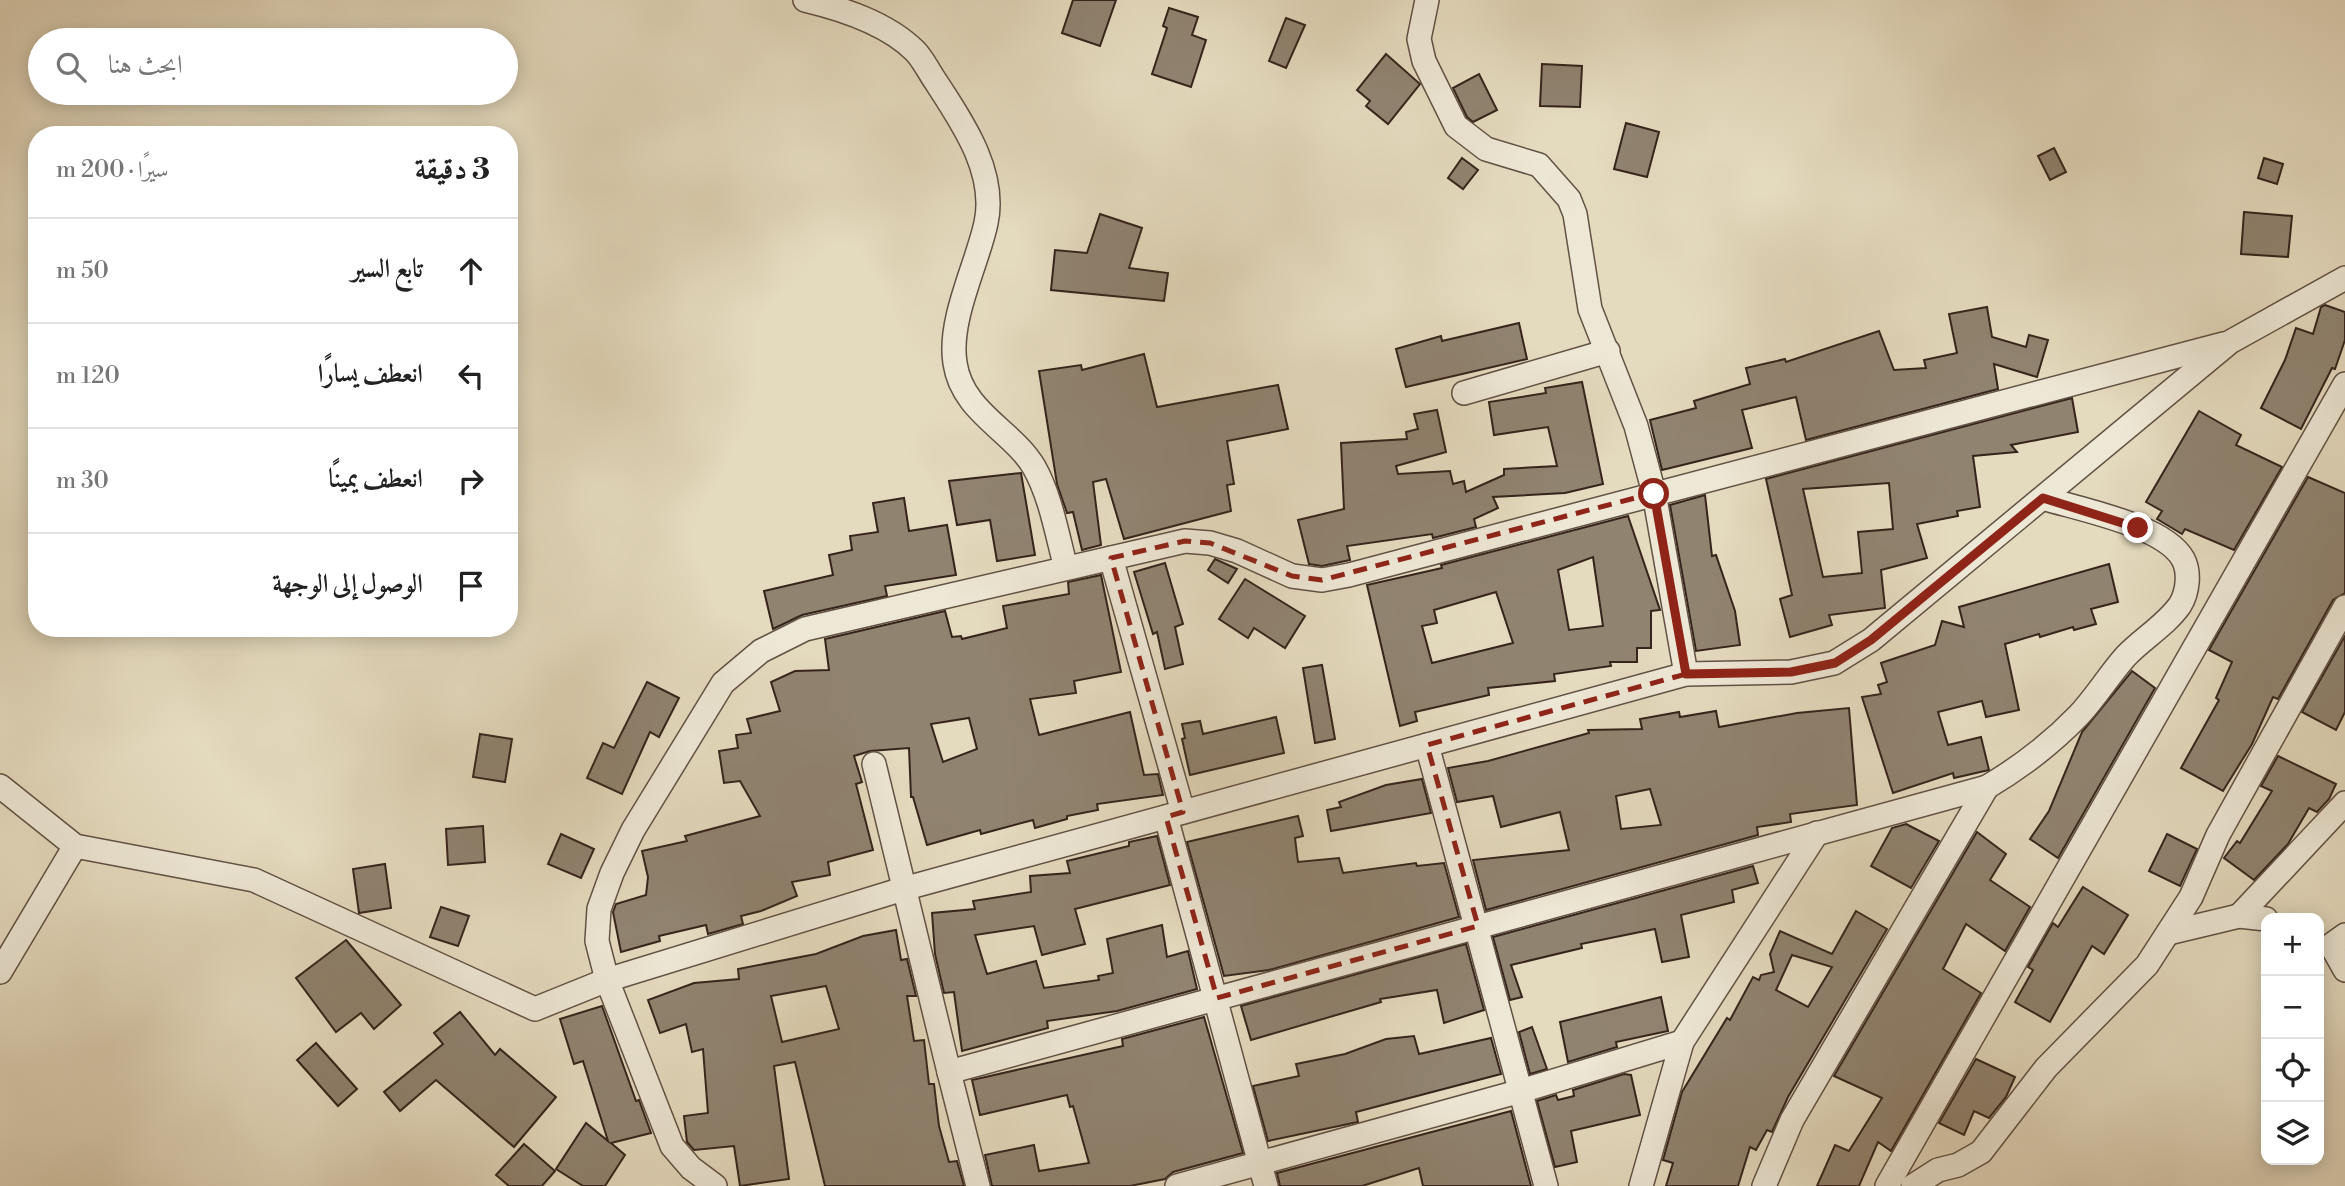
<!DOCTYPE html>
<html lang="ar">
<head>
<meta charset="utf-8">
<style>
	:root { --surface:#fff; --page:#f6f6f6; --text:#222; --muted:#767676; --line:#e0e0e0 }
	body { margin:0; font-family:"Libre Bodoni",Amiri,serif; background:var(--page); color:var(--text); direction:rtl }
	.controls { position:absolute; right:21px; bottom:21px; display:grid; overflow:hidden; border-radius:14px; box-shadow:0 4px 18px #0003 }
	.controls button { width:63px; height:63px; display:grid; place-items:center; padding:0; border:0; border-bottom:2px solid var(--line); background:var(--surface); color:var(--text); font:35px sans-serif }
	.stop { position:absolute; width:21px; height:21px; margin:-16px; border:5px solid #8f2418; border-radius:50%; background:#fff }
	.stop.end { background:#8f2418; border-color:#fff; box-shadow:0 2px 7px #0008 }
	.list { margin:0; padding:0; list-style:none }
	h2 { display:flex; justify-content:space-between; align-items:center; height:91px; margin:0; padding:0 28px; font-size:30px }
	h2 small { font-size:23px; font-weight:400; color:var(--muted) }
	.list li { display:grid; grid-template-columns:46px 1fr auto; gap:21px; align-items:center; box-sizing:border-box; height:105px; padding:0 28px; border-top:2px solid var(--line) }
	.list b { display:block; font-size:26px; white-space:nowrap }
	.list em { font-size:23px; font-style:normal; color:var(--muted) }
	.icon { flex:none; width:38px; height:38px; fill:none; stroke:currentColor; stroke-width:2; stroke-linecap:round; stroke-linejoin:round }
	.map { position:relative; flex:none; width:2345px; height:1186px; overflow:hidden; direction:ltr }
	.search { position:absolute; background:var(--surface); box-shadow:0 4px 18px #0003; left:28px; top:28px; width:490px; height:77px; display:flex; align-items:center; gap:18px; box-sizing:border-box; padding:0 24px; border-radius:38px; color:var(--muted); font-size:26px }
	.panel { position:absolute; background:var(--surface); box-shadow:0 4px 18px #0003; left:28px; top:126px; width:490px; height:511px; border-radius:28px; direction:rtl }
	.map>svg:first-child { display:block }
</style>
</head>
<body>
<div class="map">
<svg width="2345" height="1186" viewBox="0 0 2345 1186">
	<rect width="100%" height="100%" fill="#e4dabe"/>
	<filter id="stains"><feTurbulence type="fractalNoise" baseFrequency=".00286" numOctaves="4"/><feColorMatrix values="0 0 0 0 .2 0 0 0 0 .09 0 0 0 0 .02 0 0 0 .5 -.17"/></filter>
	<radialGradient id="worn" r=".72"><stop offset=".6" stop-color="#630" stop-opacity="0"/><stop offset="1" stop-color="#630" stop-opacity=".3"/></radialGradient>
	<g fill="#908370" stroke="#35241c" stroke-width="2" fill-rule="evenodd">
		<path d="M1073,0H1116L1100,46L1062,33Z"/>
		<path d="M1169,8L1198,17L1192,35L1206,40L1191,87L1152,74L1167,28L1163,26Z"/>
		<path d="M1286,18L1305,25L1286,68L1269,61Z"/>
		<path d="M1386,54L1420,84L1388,124L1366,106L1370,101L1357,90Z"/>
		<path d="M1542,64L1582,66L1580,107L1540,106Z"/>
		<path d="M1479,74L1497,110L1473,122L1467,117L1453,88Z"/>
		<path d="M1626,123L1659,132L1647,177L1614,169Z"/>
		<path d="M2054,148L2066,172L2050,180L2038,156Z"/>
		<path d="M1462,158L1478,170L1463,189L1448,178Z"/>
		<path d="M2264,158L2283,164L2277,184L2258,178Z"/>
		<path d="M2244,212L2292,216L2288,257L2241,254Z"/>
		<path d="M1100,214L1142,228L1129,268L1168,273L1164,301L1051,290L1055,250L1087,253Z"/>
		<path d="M2325,305L2345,312V340L2335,369L2332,368L2301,429L2261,408L2285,360L2296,328L2313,334L2321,307Z"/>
		<path d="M1987,307L1992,337L2026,347L2029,335L2048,340L2037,377L1994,364L1998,389L1806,440L1796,397L1742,410L1752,448L1662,470L1650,420L1696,408L1694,401L1750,384L1746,368L1785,359L1786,362L1879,331L1894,370L1926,368L1924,360L1957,353L1949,314Z"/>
		<path d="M1519,323L1527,359L1406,387L1396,349L1441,336L1442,341Z"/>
		<path d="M1144,354L1157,407L1278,385L1288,429L1227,441L1234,484L1227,485L1231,511L1124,539L1106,479L1093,482L1101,545L1082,550L1073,512L1067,513L1057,484L1039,371L1081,365L1082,370Z"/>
		<path d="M1582,382L1603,484L1565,493L1493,497L1498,508L1474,519L1476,527L1433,538L1432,534L1347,546L1350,560L1322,566L1309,564L1298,520L1344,509L1341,443L1407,439L1406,432L1418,429L1414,414L1437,410L1446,452L1396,466L1398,474L1450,471L1453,484L1464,481L1466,492L1504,475V469L1557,466L1548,427L1494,435L1489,402L1546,393L1545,388Z"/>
		<path d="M2072,398L2078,432L2011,445L2017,452L1973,456L1980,507L1957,511L1958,516L1917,524L1927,558L1881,570L1885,608L1829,615L1832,625L1790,637L1780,599L1792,595L1766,479ZM1889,483L1893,529L1858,532L1862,573L1823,577L1803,489Z"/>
		<path d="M2199,411L2241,435L2236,445L2282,467L2234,550L2185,529L2182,534L2157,519L2162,511L2146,502Z"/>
		<path d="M1021,473L1035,555L997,561L990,520L957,525L949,481Z"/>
		<path d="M2308,477L2345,493V593L2333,600L2278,699L2273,697L2252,744L2223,791L2181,768L2219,700L2216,698L2232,662L2209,650Z"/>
		<path d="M1705,495L1712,556L1716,555L1735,611L1740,645L1696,651L1670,505Z"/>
		<path d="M904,498L909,531L947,525L956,575L885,586L887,596L802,615L773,629L764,591L833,575L829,555L852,550L850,536L878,532L873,503Z"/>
		<path d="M1628,516L1660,610L1651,611V648H1637V662H1610L1611,666L1554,674L1555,681L1488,688L1489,695L1415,712L1417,721L1400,726L1367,585L1442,568L1441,565ZM1593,557L1603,626L1569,630L1558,570ZM1496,592L1513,643L1432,663L1422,626L1437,623L1434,610Z"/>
		<path d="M1215,559L1237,569L1228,583L1208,570Z"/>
		<path d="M1165,563L1183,624L1175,627L1183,664L1165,669L1157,632L1153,634L1134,572Z"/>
		<path d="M2109,564L2118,602L2091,609L2096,624L2074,630L2073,627L2040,637L2039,634L2005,644L2019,710L1986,717L1982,701L1938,712L1948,745L1981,737L1989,770L1954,778L1953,773L1893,793L1862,697L1881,694L1878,685L1887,682L1881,663L1935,645L1942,621L1964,627L1959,607Z"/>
		<path d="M1101,575L1121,672L1074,681L1076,693L1030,699L1039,735L1130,712L1144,775L1158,774L1163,795L1097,804L1098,810L1067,816V819L1035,828L1033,820L981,834L980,830L927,845L913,797H911L909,748L870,751L854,756L862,782L856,784L873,850L828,862L830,875L792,882L797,896L761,911L741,916L743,924L708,934L706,925L659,936L660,941L621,952L613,912L616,904L646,895L648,877L642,851L687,841L685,836L760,816L740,781L724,783L719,751L738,748L736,735L751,733L747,719L780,711L771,682L795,671L829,670L825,639L945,611L952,637L961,636L962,639L1007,628L1003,606L1069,594L1068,582ZM969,718L977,749L943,762L931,724Z"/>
		<path d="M1245,579L1305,616L1285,648L1254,628L1248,638L1219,619Z"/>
		<path d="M2345,636V712L2336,730L2302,712Z"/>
		<path d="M1322,665L1335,739L1315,743L1303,668Z"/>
		<path d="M2132,671L2155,688L2058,858L2030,839L2049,811L2082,732Z"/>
		<path d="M647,682L679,698L659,737L650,732L622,794L587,778L603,743L614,748Z"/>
		<path d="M1849,708L1857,805L1790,814L1791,822L1757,827L1758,835L1486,910L1473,860L1569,850L1560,812L1501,827L1493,796L1457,802L1448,768L1488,761L1589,733L1588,730L1642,729L1640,719L1679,712L1680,717L1716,711L1719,727L1797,713ZM1650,789L1661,825L1621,829L1616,796Z"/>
		<path d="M1276,717L1284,753L1190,775L1182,739L1185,738L1182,724L1200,721L1203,734Z"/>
		<path d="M480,734L512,739L505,782L473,777Z"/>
		<path d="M2278,756L2336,784L2329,799L2317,812L2309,808L2288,844L2254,880L2224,858L2237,841L2240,843L2272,791L2261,786Z"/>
		<path d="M1422,779L1431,813L1331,831L1327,810L1341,807L1339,802L1386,785Z"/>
		<path d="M1298,816L1303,836L1295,838L1298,862L1339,858L1343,873L1416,863L1417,866L1444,863L1459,917L1269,970L1224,976L1187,842Z"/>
		<path d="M1906,824L1939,841L1911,888L1871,866L1892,828Z"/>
		<path d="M483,826L485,862L448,865L446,829Z"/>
		<path d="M1977,832L2006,854L1990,880L2030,907L2005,951L1966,924L1943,969L1981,993L1891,1151L1878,1142L1859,1186H1817L1835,1145L1849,1151L1882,1098L1834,1076Z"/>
		<path d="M561,834L594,849L581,878L548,864Z"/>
		<path d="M2167,834L2197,849L2180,886L2149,871Z"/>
		<path d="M1157,836L1170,885L1075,909L1085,944L1042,955L1034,926L975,935L987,974L1036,961L1044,988L1099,980L1098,976L1113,973L1107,939L1162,925L1167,957L1188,951L1197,989L1117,1011L1047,1021L1048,1028L962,1051L954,992L944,993L935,954L932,913L975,909L973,901L1031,892L1030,876L1070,873L1067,861L1129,846V842Z"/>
		<path d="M385,864L391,908L359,913L353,869Z"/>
		<path d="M1753,866L1758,883L1732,890L1734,902L1681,915L1689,957L1662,962L1655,929L1581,944L1582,948L1511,965L1522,997L1510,1000L1493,937Z"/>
		<path d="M2083,887L2128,915L2104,954L2092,946L2050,1022L2015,1002L2033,970L2028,967L2053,923L2058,927Z"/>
		<path d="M441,907L469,916L458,946L430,937Z"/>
		<path d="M1856,911L1887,929L1788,1097L1772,1132L1767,1130L1756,1150L1750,1147L1738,1186H1666L1673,1163L1663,1160L1682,1092L1727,1018L1730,1020L1753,977L1759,980L1761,975L1774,972L1770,954L1780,931L1832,954ZM1792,955L1832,967L1808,1007L1776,990Z"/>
		<path d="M896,930L901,960L907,959L916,996H907L914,1041L924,1040L929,1084H934L939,1126L949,1162L957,1161L964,1186H825L795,1062L774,1066L789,1179L740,1186L734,1146L694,1150L687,1142L684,1116L708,1113L703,1049L692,1052L686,1024L660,1033L648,1000L694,983L739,979L738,969L816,954L863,936ZM826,986L839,1029L782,1042L771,996Z"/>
		<path d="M346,940L401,1005L374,1029L361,1013L336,1032L296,978Z"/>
		<path d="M1466,944L1484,1010L1444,1023L1437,990L1380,999L1381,1002L1251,1040L1241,1006Z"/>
		<path d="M1661,997L1668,1031L1616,1042L1617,1047L1568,1062L1560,1022Z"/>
		<path d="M602,1006L636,1101L639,1100L651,1133L611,1143L625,1155L605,1186H583L556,1169L586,1123L608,1141L583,1061L574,1064L560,1019Z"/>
		<path d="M460,1012L495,1055L500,1049L556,1097L514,1147L436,1080L400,1111L384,1092L443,1044L434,1033Z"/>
		<path d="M1204,1017L1243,1153L1173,1172L1165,1179L1130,1186H992L985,1155L1034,1145L1039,1171L1089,1163L1073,1106L1070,1107L1067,1095L980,1115L972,1080L1123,1046L1122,1039Z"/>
		<path d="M1532,1027L1547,1069L1530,1074L1519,1032Z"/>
		<path d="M1414,1036L1419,1054L1491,1038L1501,1074L1356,1112L1358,1122L1268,1141L1253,1086L1299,1076L1296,1064L1345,1054L1386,1039Z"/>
		<path d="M316,1043L357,1089L338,1106L297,1060Z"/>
		<path d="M1976,1059L2015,1077L2006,1097L1989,1118L1974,1111L1964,1135L1939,1123Z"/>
		<path d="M1624,1074L1631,1075L1640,1115L1571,1131L1577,1162L1555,1167L1537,1101L1556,1095L1558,1100L1574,1096L1573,1090Z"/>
		<path d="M1511,1111L1531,1186H1423L1419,1168L1362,1186H1280L1277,1173Z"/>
		<path d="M524,1144L555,1171L542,1186H509L496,1175Z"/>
	</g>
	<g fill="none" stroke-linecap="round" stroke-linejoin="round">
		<defs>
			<g id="minor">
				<path d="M805,0C843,9 887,23 915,51C923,59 929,72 936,82C962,122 997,172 986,223C977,265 948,320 955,363C962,412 1012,430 1034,467C1051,497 1057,535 1066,568"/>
				<path d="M1427,0L1419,39L1424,61L1456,126L1486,149L1539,165L1569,199L1575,214L1590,309L1636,426L1654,493L1686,674"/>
				<path d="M1464,393L1608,351"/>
				<path d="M1111,558L1183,812"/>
				<path d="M1427,745L1546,1186"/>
				<path d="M874,764L949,1072L1987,787L1792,1120L1764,1186"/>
				<path d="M0,786L75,846L254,880L535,1009L607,980L903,889L1686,674L1791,672L1834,663L1871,640L2230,342L2345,278"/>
				<path d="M1987,787C2021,767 2051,744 2079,715C2096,697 2109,675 2126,656C2142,639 2166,625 2180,605C2188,592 2190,572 2183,559C2164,525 2078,509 2043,498"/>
				<path d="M1166,817L1266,1186"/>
				<path d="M2239,916L2345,803"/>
				<path d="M2168,933L2239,916L2266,919"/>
				<path d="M2345,935L2331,945L2345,970"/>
				<path d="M0,972L75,846"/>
				<path d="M1682,1042L1817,833"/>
				<path d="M949,1072L978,1186"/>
				<path d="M715,1186L691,1168L672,1146L607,980L597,941L599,909L612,873L633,830L723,683L761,651L805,629L1185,541L1210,543L1237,551L1292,576L1322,580L1349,575L2223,344"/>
				<path d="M1177,1186L1521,1091L1682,1042L1641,1186"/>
				<path d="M1887,1186L2345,384"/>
				<path d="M1913,1186L1938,1170L1958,1165L1981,1152L2046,1068L2147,965L2191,897L2218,835L2345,607"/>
			</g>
		</defs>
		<use href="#minor" stroke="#615244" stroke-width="26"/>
		<use href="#minor" stroke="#ede7d5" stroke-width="23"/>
	</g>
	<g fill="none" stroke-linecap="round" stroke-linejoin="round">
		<path stroke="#8f2418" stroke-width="9" d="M1654,494L1686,674L1791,672L1835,663L1871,640L2043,498L2138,528"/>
	</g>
	<path fill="none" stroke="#8f2418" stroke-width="5" stroke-dasharray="14 9" stroke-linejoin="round" d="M1654,493L1686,674L1427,745L1478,926L1217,998L1166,817L1183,812L1111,558L1185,541L1210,543L1292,576L1322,580Z"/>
	<rect width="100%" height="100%" filter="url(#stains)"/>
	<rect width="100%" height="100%" fill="url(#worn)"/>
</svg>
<div class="controls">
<button>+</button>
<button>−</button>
<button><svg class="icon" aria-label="locate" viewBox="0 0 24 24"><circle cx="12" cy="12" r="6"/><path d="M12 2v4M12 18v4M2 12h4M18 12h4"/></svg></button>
<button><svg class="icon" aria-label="layers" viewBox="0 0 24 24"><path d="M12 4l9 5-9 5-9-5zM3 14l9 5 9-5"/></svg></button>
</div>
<div class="stop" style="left:1654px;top:494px"></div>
<div class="stop end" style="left:2138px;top:528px"></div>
<div class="search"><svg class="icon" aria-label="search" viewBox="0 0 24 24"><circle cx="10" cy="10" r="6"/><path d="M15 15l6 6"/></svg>ابحث هنا</div>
<section class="panel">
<h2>3 دقيقة<small>سيرًا · 200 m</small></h2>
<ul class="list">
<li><svg class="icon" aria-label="ahead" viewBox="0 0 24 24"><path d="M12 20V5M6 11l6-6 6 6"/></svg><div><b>تابع السير</b></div><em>50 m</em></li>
<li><svg class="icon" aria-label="left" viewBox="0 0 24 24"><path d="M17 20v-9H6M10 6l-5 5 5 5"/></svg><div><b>انعطف يسارًا</b></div><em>120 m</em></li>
<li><svg class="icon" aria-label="right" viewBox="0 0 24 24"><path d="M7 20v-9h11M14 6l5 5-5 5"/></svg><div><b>انعطف يمينًا</b></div><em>30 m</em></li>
<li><svg class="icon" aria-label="arrive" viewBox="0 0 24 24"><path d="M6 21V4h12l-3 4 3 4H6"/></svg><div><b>الوصول إلى الوجهة</b></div></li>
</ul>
</section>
</div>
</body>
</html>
